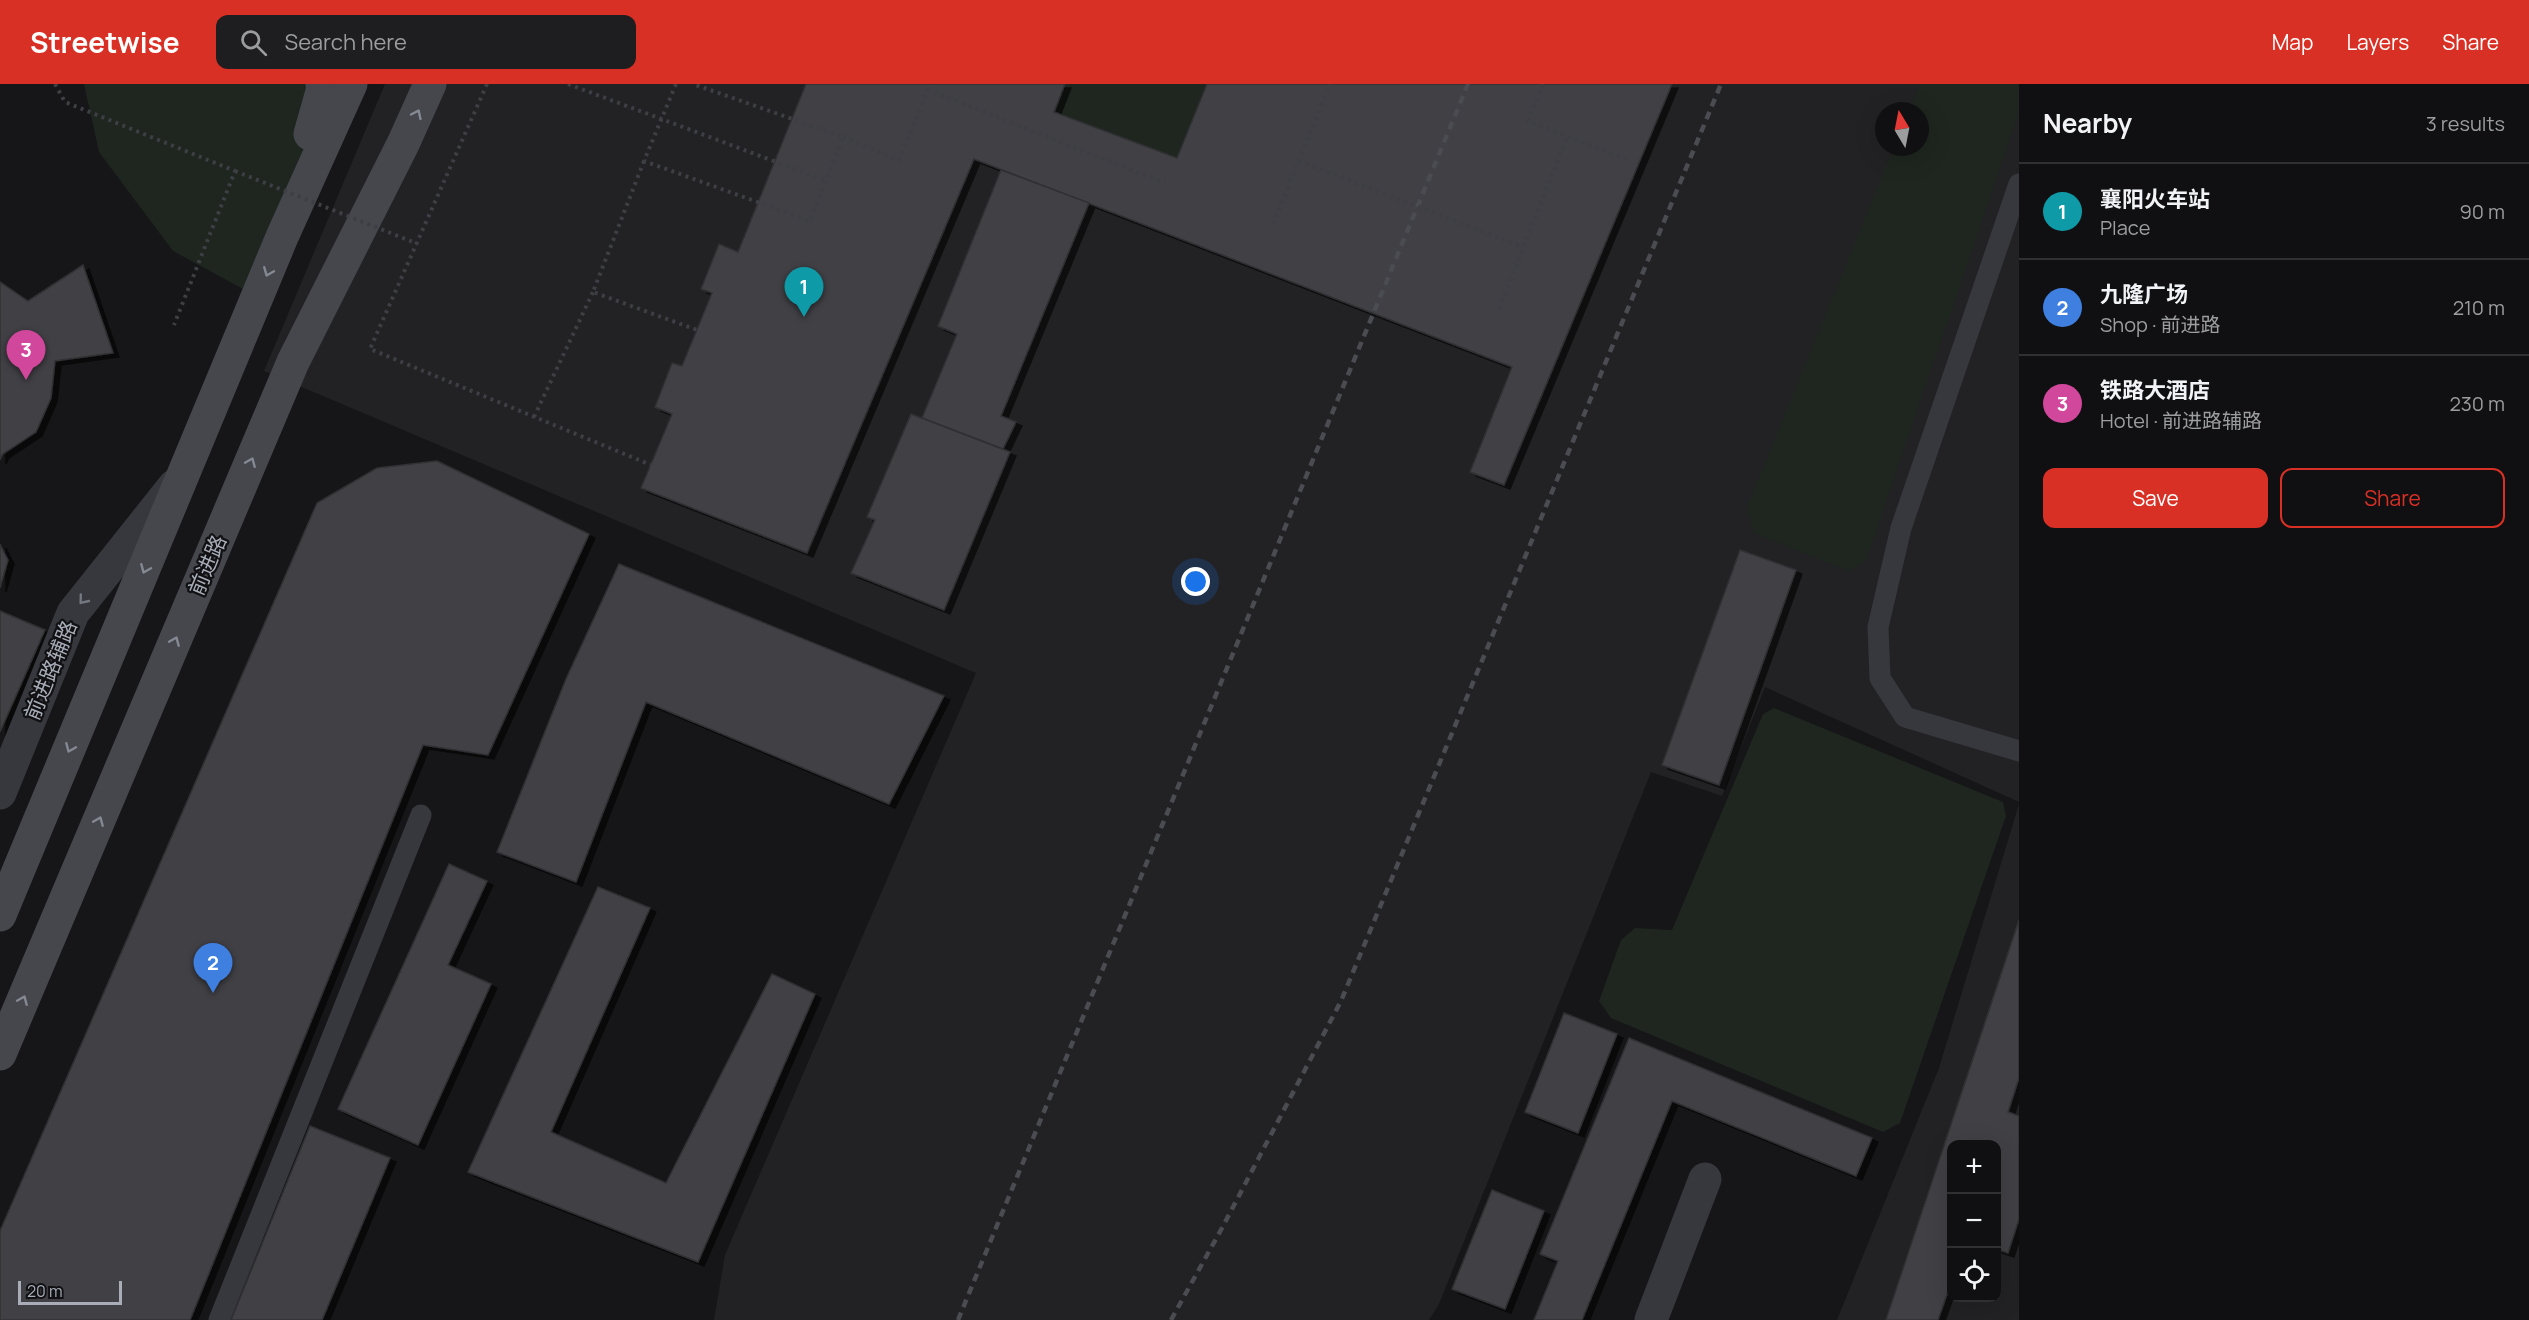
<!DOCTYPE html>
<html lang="en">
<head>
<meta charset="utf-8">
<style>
	:root { --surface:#101012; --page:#1e1e20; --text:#f1f3f6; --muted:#9c9d9f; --line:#303032; --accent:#d93025 }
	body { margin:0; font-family:Manrope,"Noto Sans SC",sans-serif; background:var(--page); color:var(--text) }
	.controls { position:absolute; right:18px; bottom:18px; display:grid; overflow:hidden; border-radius:12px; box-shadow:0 6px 24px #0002 }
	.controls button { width:54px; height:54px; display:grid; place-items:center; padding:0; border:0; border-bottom:2px solid var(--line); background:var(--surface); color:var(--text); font:30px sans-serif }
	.compass { position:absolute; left:1875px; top:18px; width:54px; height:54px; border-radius:50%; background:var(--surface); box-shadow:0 6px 24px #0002; rotate:350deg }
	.scale { position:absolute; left:18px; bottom:15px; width:104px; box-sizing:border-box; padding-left:6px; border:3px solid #a8adb8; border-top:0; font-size:16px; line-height:21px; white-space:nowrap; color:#a8adb8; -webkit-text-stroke:4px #111113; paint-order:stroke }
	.you { position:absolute; left:1196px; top:498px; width:21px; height:21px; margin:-15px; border:4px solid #fff; border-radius:50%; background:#1a73e8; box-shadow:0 0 0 9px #1a73e833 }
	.badge { display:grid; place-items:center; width:39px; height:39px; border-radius:50%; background:var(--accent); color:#fff; font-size:20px; font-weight:700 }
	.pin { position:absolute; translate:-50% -50px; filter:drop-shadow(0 2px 3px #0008) }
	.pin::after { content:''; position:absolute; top:32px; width:21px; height:18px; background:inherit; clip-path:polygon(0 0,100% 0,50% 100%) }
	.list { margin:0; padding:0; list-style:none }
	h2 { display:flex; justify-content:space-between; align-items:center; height:78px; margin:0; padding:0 24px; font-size:26px }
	h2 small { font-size:20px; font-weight:400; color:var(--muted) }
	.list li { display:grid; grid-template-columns:39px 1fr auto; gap:18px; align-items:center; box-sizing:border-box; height:96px; padding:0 24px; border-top:2px solid var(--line) }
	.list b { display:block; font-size:22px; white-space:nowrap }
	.list p { margin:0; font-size:20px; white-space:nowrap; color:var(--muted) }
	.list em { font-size:20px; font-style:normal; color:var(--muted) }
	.actions { display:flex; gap:12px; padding:18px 24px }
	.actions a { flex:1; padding:14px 0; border:2px solid var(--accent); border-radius:12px; text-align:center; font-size:21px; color:var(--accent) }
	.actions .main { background:var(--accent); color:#fff }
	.icon { flex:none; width:33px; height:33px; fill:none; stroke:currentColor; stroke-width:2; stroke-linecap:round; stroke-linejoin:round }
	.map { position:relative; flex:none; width:2019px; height:1236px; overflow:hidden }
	header { display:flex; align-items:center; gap:36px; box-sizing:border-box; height:84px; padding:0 30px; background:var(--accent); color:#fff }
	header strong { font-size:28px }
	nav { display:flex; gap:33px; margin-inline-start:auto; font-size:21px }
	.search { width:420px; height:54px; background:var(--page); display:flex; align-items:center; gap:15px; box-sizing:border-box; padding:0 21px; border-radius:12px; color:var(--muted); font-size:22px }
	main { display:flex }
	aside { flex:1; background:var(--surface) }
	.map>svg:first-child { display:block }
</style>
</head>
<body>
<header>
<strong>Streetwise</strong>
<div class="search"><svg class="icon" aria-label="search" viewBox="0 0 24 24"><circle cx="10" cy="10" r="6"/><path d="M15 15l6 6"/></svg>Search here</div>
<nav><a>Map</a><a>Layers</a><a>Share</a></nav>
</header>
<main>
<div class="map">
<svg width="2019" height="1236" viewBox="0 0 2019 1236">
	<defs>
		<filter id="shadow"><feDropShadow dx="6" dy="4" stdDeviation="0" flood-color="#0009"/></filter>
	</defs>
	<rect width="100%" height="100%" fill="#161618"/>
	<g fill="#222225" fill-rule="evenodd">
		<path d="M385,0H2019V718L1765,603L1722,712L1651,688L1439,1220L1429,1236H714L725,1171L976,589L264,287ZM1884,27H1920V63H1884Z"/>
		<path d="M2019,720V1236H1837L1939,984ZM1952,1060H1996V1214H1952Z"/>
	</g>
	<g fill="#1e261f">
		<path d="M84,0H322L323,4L258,213L173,167L99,68Z"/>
		<path d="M1065,0H1207L1177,74L1054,28Z"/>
		<path d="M1920,0H2019V29L1866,477L1849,487L1754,449L1747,423L1894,63H1920V27H1909Z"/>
		<path d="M1774,624L2003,718L2006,732L1900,1039L1883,1048L1611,934L1599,917L1621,856L1635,844L1672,846L1763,630Z"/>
	</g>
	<g fill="#404145" stroke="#303034" stroke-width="1.5" filter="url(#shadow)">
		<path d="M806,0H1065L1054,28L1177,74L1207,0H1672L1504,401L1470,388L1512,283L974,75L807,469L641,404L672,330L655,323L672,279L682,282L712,209L701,205L719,160L738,168Z"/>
		<path d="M1001,86L1089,119L1001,332L1016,338L1003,365L922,334L957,250L938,242Z"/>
		<path d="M83,181L113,269L55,277L51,314L36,348L3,370L0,376V198L28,217Z"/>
		<path d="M911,330L1010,368L944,526L851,489L875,436L867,433Z"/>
		<path d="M437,377L589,450L488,671L423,661L190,1236H0V1147L317,419L377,384Z"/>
		<path d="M0,460L8,476L0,504Z"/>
		<path d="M1740,466L1796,486L1719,701L1662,681Z"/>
		<path d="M619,480L944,612L889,720L646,618L576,798L497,768L566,595Z"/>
		<path d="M0,527L45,546L0,648Z"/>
		<path d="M449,780L487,797L448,881L491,900L418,1061L338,1025Z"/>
		<path d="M598,803L650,824L551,1048L666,1099L772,890L815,910L698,1178L468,1088Z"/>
		<path d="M2019,836V994L2008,1028L2019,1032V1135L2008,1169L1996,1165V1060H1952V1196L1938,1236H1886Z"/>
		<path d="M1564,929L1617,950L1578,1049L1525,1028Z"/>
		<path d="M1629,954L1872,1054L1856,1092L1672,1017L1582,1236H1534L1558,1177L1540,1170Z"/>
		<path d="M310,1042L390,1074L322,1236H231Z"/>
		<path d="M1492,1106L1544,1127L1505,1225L1452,1205Z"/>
	</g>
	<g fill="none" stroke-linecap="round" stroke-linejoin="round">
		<g stroke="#3d3f44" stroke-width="4" stroke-dasharray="3 4.5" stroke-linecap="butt">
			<path d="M55,0L65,18L235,87L174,241"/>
			<path d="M487,0L370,265L651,381"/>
			<path d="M568,0L827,97"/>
			<path d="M676,0L644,77L810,137L843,53L693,0"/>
			<path d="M1543,0L1528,37L1628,76"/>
			<path d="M928,6L930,0"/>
			<path d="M843,53L899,76L928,6L1165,99"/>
			<path d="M644,77L593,208L697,246"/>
			<path d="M1273,140L1330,0"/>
			<path d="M1499,225L1567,53"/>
			<path d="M534,333L593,208"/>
		</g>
		<g stroke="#37383d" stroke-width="21">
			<path d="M2019,100L1901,444L1878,543L1880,594L1905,633L2019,667"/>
			<path d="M219,1236L421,731"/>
		</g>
		<path stroke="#37383d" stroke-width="33" d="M1651,1236L1705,1095"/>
		<path stroke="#37383d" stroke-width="33" d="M0,709L73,529L174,402"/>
		<g stroke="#45474d" stroke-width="33">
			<path d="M310,50L323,4L322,0"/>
			<path d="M0,831L282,153L351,0"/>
			<path d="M0,970L293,278L403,60L430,0"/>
		</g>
		<g stroke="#4a4c52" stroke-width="4.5" stroke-dasharray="8 6" stroke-linecap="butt">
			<path d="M958,1236L1468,0"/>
			<path d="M1171,1236L1222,1144L1341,917L1721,0"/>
		</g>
		<g stroke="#3d3f44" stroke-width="4" stroke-dasharray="3 4.5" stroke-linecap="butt">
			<path d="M1299,77L1523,163"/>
			<path d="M235,87L418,160"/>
		</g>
	</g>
	<defs><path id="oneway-chevron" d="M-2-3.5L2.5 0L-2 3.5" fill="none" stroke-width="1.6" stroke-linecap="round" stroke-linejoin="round" transform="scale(1.5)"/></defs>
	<g stroke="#858993">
		<use href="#oneway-chevron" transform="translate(417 30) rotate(-65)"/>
		<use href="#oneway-chevron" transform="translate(268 188) rotate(112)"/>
		<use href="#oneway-chevron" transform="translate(251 378) rotate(-67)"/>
		<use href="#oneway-chevron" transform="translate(145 485) rotate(113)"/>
		<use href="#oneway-chevron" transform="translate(175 557) rotate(-67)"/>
		<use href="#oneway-chevron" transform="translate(70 664) rotate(113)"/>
		<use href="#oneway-chevron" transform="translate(99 737) rotate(-67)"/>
		<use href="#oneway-chevron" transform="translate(23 916) rotate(-67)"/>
	</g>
	<use stroke="#757881" href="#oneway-chevron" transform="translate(83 516) rotate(129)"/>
	<g text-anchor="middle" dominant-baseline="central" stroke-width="4.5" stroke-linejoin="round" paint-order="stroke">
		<g font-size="21" fill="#a8adb8" stroke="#111113">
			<text transform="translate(207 481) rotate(-67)">前进路</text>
			<text transform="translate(50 586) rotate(-68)">前进路辅路</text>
		</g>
	</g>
</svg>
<div class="controls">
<button>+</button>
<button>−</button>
<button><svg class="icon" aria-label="locate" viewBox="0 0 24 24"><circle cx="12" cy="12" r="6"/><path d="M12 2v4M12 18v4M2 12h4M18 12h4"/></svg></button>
</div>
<svg class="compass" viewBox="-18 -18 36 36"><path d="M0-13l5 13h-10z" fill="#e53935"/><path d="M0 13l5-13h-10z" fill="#9c9d9f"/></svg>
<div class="scale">20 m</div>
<div class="you"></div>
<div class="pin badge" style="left:804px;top:233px;background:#0f9aa8">1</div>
<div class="pin badge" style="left:213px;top:909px;background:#3f7fe0">2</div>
<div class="pin badge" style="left:26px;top:296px;background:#d1479c">3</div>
</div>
<aside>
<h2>Nearby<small>3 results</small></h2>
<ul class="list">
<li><span class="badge" style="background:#0f9aa8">1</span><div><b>襄阳火车站</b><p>Place</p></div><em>90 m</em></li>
<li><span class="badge" style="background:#3f7fe0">2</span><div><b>九隆广场</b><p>Shop · 前进路</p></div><em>210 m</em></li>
<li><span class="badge" style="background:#d1479c">3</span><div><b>铁路大酒店</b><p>Hotel · 前进路辅路</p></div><em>230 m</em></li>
</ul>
<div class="actions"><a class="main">Save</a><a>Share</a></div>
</aside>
</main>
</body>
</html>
